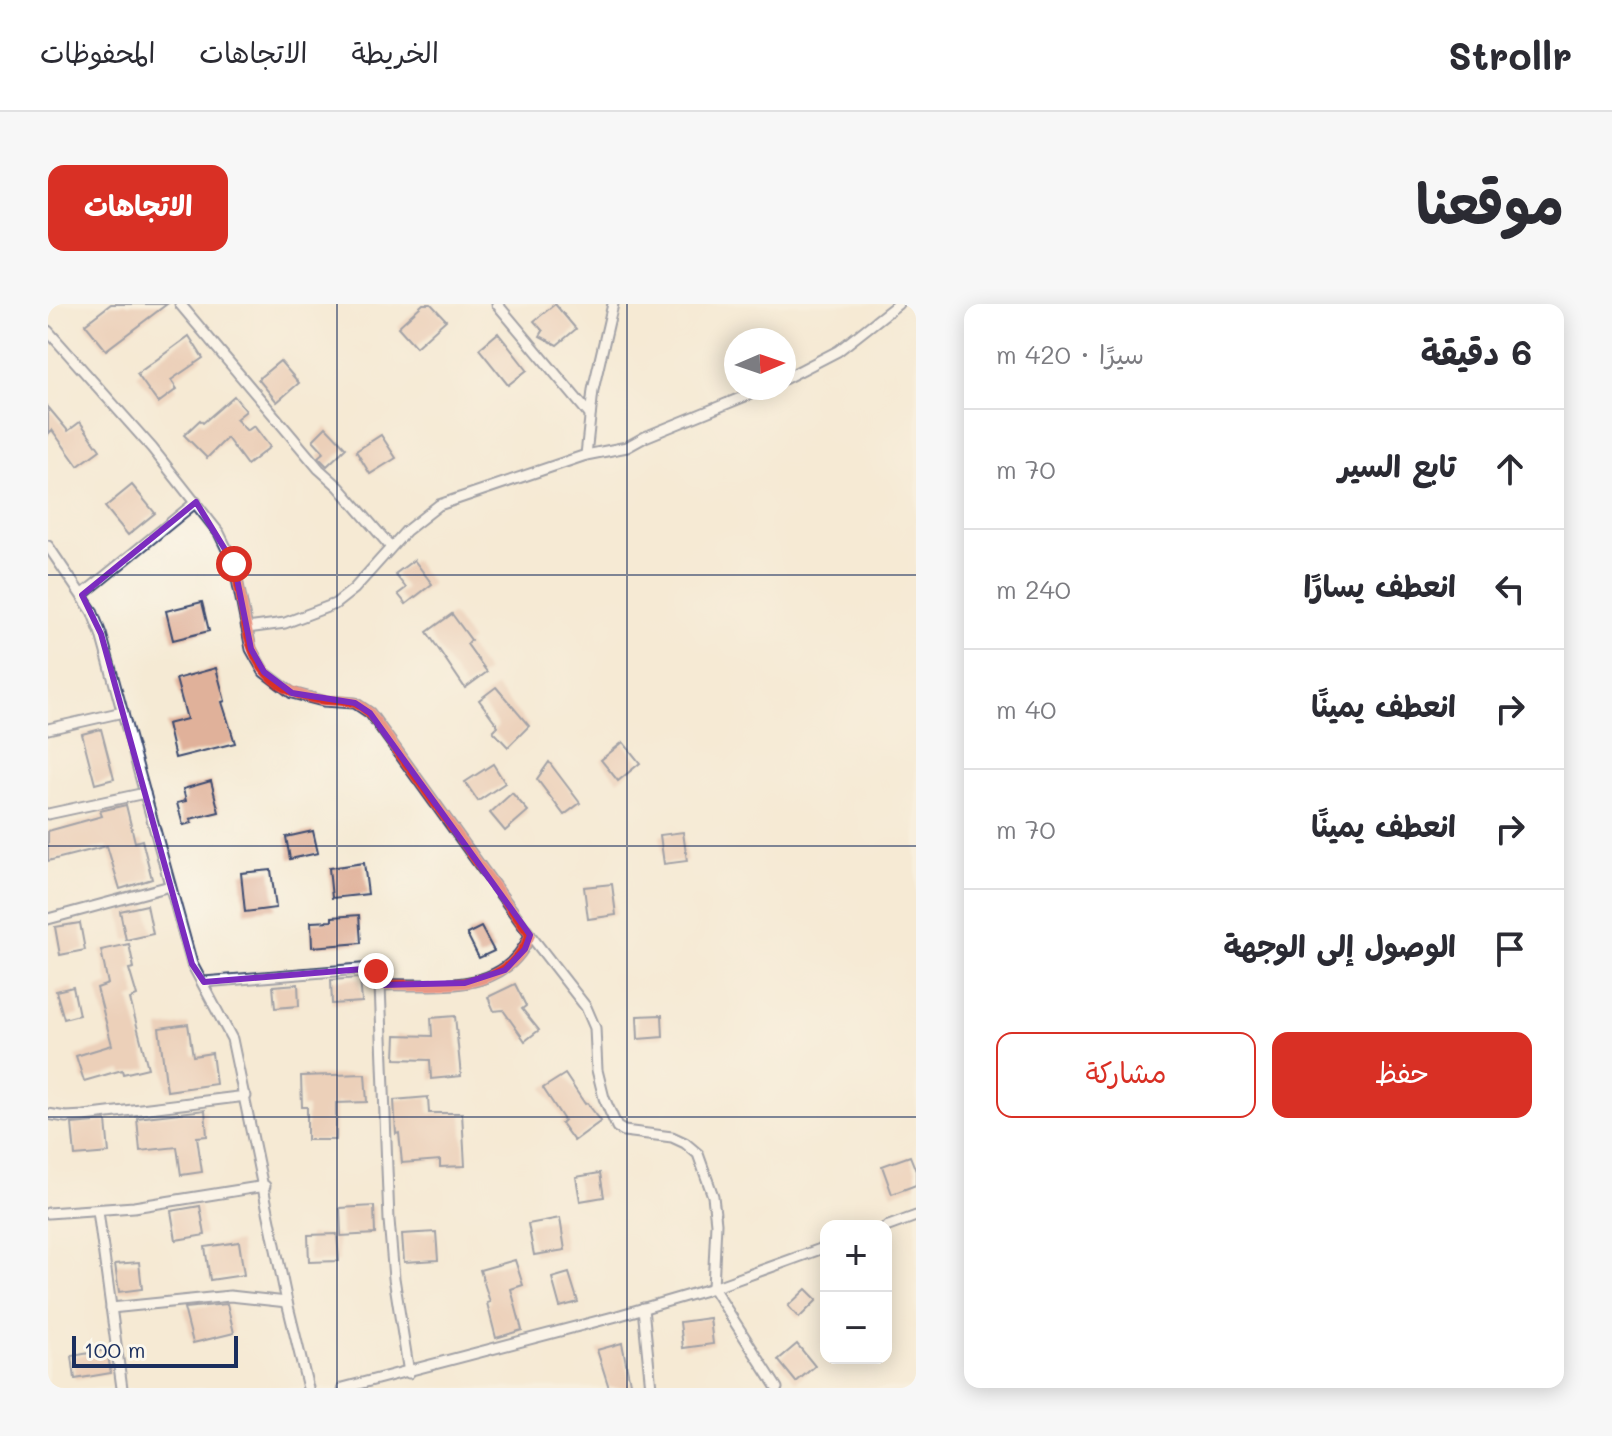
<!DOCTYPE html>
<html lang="ar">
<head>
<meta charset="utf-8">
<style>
	:root { --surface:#fff; --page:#f7f7f7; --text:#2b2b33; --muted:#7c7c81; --line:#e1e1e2; --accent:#d93025 }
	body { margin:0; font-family:Mali,"Playpen Sans Arabic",sans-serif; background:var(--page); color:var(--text); direction:rtl }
	.controls { position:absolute; right:24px; bottom:24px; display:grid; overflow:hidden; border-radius:16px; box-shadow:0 4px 20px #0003 }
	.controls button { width:72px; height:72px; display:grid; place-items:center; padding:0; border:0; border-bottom:2px solid var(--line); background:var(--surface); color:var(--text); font:40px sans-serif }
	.compass { position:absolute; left:676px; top:24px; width:72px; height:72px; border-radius:50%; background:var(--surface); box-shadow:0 4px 20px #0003; rotate:88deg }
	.scale { position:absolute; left:24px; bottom:20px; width:166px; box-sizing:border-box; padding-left:8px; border:4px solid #1b2f5e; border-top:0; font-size:22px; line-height:28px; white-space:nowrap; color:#1b2f5e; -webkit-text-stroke:6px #fbf7ec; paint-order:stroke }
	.stop { position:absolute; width:24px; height:24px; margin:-18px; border:6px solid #d93025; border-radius:50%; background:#fff }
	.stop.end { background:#d93025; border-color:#fff; box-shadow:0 2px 8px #0008 }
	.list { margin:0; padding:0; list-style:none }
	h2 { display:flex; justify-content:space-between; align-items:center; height:104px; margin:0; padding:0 32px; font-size:34px }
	h2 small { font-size:26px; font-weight:400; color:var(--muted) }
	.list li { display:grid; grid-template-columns:52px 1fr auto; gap:24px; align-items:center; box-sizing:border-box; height:120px; padding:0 32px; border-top:2px solid var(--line) }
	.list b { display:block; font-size:30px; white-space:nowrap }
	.list em { font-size:26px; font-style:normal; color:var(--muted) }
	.actions { display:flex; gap:16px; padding:24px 32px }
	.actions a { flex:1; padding:18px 0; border:2px solid var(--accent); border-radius:16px; text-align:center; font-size:28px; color:var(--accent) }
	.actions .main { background:var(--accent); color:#fff }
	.icon { flex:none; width:44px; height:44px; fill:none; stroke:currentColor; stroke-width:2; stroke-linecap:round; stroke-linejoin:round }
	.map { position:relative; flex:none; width:868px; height:1084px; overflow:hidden; direction:ltr; border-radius:16px }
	header { display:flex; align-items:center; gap:48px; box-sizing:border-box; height:112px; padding:0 40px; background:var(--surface); border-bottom:2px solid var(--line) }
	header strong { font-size:38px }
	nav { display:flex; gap:44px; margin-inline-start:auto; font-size:28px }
	.intro { display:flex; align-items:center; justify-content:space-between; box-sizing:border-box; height:192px; padding:0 48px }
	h1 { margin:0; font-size:56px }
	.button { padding:20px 36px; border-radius:16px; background:var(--accent); color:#fff; font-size:28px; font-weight:700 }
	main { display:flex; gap:48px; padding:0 48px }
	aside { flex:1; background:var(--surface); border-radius:16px; box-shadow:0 4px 20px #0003 }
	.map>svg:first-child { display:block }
</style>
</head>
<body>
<header>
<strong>Strollr</strong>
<nav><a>الخريطة</a><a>الاتجاهات</a><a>المحفوظات</a></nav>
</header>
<div class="intro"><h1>موقعنا</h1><a class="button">الاتجاهات</a></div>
<main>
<aside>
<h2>6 دقيقة<small>سيرًا · 420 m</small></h2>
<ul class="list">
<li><svg class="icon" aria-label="ahead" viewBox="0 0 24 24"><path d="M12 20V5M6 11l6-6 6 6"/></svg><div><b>تابع السير</b></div><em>70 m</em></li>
<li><svg class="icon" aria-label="left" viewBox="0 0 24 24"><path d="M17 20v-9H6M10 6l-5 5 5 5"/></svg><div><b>انعطف يسارًا</b></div><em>240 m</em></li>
<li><svg class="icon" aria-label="right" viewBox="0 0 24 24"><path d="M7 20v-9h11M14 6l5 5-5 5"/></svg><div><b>انعطف يمينًا</b></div><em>40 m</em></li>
<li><svg class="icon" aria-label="right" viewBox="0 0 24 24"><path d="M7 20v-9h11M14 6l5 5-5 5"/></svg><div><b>انعطف يمينًا</b></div><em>70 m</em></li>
<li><svg class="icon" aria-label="arrive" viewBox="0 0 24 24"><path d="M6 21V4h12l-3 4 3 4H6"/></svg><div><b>الوصول إلى الوجهة</b></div></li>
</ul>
<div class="actions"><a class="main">حفظ</a><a>مشاركة</a></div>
</aside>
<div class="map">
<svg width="868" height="1084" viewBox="0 0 868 1084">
	<rect width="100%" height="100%" fill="#fbf7ec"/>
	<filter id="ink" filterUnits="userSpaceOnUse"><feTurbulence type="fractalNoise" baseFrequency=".0125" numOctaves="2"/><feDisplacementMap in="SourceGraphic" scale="16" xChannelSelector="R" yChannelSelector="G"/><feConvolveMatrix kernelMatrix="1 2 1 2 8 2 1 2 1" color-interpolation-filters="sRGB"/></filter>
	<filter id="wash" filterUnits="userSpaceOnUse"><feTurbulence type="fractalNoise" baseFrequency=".006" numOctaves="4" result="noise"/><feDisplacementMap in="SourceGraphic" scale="32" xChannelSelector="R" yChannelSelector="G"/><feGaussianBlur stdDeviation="1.8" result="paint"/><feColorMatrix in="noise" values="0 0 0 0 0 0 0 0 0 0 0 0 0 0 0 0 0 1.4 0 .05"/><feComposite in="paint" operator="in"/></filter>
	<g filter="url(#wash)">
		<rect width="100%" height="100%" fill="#f5ead4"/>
		<g id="blocks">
			<g fill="#e0b19a">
				<path d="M63,0H119L58,46L37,20Z"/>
				<path d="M375,0H383L398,16L368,43L350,23Z"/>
				<path d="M507,0L528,25L509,41L492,32L495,27L486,17Z"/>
				<path d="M450,29L479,66L460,81L431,45Z"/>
				<path d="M141,32L155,54L123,76L129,85L110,99L89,70Z"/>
				<path d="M232,57L251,79L229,98L210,75Z"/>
				<path d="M186,92L198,107L188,115L199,127L206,122L222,143L199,161L179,134L159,154L136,131L152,116L155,119Z"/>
				<path d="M0,103L20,127L32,118L52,146L30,162L4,126L0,130Z"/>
				<path d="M278,123L298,144L279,162L270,153L276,148L265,136Z"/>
				<path d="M333,131L348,154L322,170L308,147Z"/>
				<path d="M84,181L107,209L80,231L57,203Z"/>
				<path d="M366,256L384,280L358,300L350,290L358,284L347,270Z"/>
				<path d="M154,298L161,327L125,336L118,307Z"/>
				<path d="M404,310L423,336L419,340L439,368L417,384L379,328Z"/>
				<path d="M168,364L177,397L174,398L187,439L127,454L119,420L139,415L128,375Z"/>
				<path d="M448,383L481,422L460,443L445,427L450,422L431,396Z"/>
				<path d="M53,425L66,475L47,480L34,430Z"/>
				<path d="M575,438L592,459L570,477L553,456Z"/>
				<path d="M501,458L532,499L516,511L489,475Z"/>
				<path d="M445,460L457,479L430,497L417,478Z"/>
				<path d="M163,477L171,508L142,515L144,519L135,521L129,499L138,497L135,485Z"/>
				<path d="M464,489L480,507L457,527L442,509Z"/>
				<path d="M78,501L87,538L94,536L104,575L72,585L59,542L0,557V527L54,512L52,507Z"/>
				<path d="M265,527L270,549L242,555L238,533Z"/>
				<path d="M635,528L639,557L616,560L612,531Z"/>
				<path d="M316,559L320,590L284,594L281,564Z"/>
				<path d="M223,566L228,604L197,608L193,569Z"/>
				<path d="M564,580L568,611L540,615L536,583Z"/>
				<path d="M99,601L105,630L78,636L72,607Z"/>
				<path d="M311,611L313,639L264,643L263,618L284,617V613Z"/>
				<path d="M32,619L37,646L12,651L7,623Z"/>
				<path d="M433,623L446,647L431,654L419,630Z"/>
				<path d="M81,640L86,664L81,665L89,692L82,695L100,764L75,770L74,766L36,777L28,752L64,741L49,684L60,680L53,646Z"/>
				<path d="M312,674L314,698L284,700L283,676Z"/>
				<path d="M250,680L251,702L227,704L225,682Z"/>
				<path d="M467,680L478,702L474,705L491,726L477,737L455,706L446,707L440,693Z"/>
				<path d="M25,683L31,711L16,715L8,687Z"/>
				<path d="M614,711L615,733L590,735L589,712Z"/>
				<path d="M407,712L413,772L383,775L382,756L347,755L348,731L384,732L383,714Z"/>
				<path d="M140,720L145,752L164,749L168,780L119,787L111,724Z"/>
				<path d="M317,770L319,798L288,799V836H259V803H254L253,772Z"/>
				<path d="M517,770L537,800L539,799L553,817L526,837L513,819L516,816L495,784Z"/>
				<path d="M380,793L381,809H414L417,862L392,863V856L354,859L351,829L348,830L346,796Z"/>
				<path d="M157,806L159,832L149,833L154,868L133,871L129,843L92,847L89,814Z"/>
				<path d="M58,817L61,849L27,852L24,820Z"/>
				<path d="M862,852L868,867V881L844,890L834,862Z"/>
				<path d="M552,869L556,893L532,897L528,873Z"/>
				<path d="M152,902L157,931L128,936L123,907Z"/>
				<path d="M326,902L327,930L293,932L292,904Z"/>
				<path d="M512,914L517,946L486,951L480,920Z"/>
				<path d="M388,928L390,956L356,958L354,930Z"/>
				<path d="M289,930L291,957L261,958L260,931Z"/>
				<path d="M191,938L196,971L162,976L157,943Z"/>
				<path d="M467,956L475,981L463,985L474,1026L448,1034L439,999L442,998L432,966Z"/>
				<path d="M91,958L94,985L71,988L67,960Z"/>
				<path d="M521,969L530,998L512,1003L504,974Z"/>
				<path d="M758,985L769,996L751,1014L740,1002Z"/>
				<path d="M179,1000L186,1029L145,1039L136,1004Z"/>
				<path d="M662,1014L665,1040L635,1044L632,1018Z"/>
				<path d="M574,1039L583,1084H561L549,1046Z"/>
				<path d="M749,1040L767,1062L748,1078L730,1056Z"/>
				<path d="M59,1046L63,1069L27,1075L24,1052Z"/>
			</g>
		</g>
	</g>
	<g filter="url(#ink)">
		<use href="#blocks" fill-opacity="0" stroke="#3c4b70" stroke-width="2"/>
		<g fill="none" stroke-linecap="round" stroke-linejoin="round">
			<defs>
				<g id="street">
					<path d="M132,0L271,165L291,183L342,242"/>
					<path d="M449,0L542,111"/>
					<path d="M0,27L104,144L171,229L186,260L203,345L216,368L244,389L275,397L307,399L322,409L482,631C457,693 387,679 332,681"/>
					<path d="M736,75L790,47L850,0"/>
					<path d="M538,151L545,86L565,0"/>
					<path d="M0,242L44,307L53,330L144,660L184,735L239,998L260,1084"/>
					<path d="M34,291L148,198"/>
					<path d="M199,324L237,319L287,300L306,285L358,227L391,201L538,151L579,143L597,133L717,84"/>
					<path d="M0,425L75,408"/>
					<path d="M0,510L97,489"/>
					<path d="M0,615L122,582"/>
					<path d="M482,631L538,703L547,724L549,766L556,794L569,823L576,827L624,833L637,839L650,850L665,892L668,919L665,984L729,1084"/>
					<path d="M156,678L324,664L328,667L332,681L341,916L346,974L361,1069"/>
					<path d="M0,810L18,813L36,812L198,792"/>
					<path d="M50,907L74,1084"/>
					<path d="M0,909L86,903L217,882"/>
					<path d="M838,923L868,912"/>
					<path d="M63,1004L182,992L239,998"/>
					<path d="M595,1004L603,1084"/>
					<path d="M295,1084L569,1012L665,984L778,943"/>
				</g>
			</defs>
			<use href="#street" stroke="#3c4b70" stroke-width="13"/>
			<use href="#street" stroke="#fff" stroke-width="9"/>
		</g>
	</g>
	<g fill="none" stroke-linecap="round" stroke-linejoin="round" filter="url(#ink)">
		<path stroke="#d93025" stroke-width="10" d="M186,260C202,318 191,376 263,394C277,398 293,395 307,399C312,401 318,406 322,409L482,631C458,693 387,679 332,681L328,667"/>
	</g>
	<path d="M0 0H868V1084H0ZM148,198L186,260L203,345L216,368L244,389L307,399L322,409L482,631L477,645L457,666L417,679L332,681L327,664L156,678L144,660L53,330L34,291Z" fill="#f5ead4" fill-opacity=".55" fill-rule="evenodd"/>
	<path fill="none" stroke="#7b2cbf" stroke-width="6" stroke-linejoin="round" d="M148,198L186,260L203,345L216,368L244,389L307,399L322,409L482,631L477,645L457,666L417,679L332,681L327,664L156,678L144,660L53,330L34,291Z"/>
	<path fill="none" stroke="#1b2f5e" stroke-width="2" stroke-opacity="0.55" d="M289,0V1084M579,0V1084M0,271H868M0,542H868M0,813H868"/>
</svg>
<div class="controls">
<button>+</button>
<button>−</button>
</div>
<svg class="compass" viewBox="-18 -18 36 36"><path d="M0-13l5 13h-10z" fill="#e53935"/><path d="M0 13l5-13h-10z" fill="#7c7c81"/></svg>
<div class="scale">100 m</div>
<div class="stop" style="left:186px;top:260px"></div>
<div class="stop end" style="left:328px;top:667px"></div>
</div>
</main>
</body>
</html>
